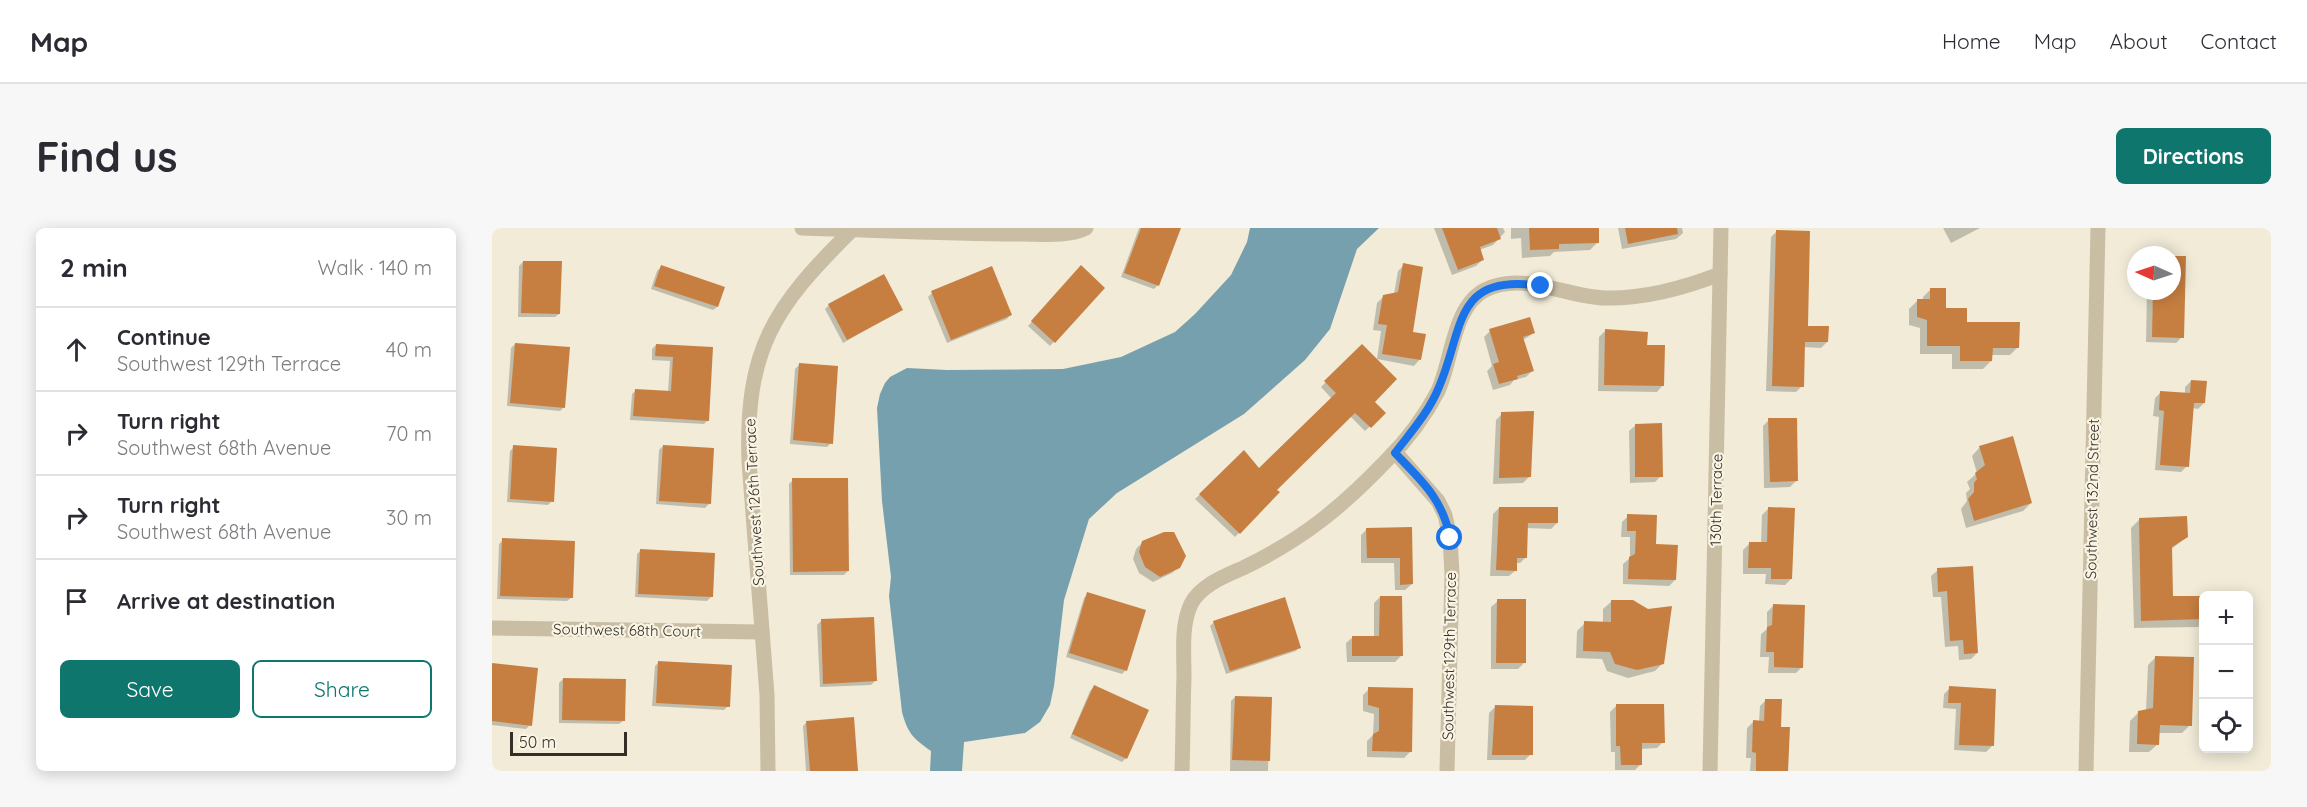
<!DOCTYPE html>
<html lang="en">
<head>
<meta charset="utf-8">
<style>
	:root { --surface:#fff; --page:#f7f7f7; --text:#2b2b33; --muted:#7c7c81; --line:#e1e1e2; --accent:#0f766e }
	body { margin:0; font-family:Quicksand,sans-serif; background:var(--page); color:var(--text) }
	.controls { position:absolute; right:18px; bottom:18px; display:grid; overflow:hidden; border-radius:9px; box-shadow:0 3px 15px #0003 }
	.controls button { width:54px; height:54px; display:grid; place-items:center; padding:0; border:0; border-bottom:2px solid var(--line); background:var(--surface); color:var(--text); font:30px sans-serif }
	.compass { position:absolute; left:1635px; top:18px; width:54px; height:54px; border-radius:50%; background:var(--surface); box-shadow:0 3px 15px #0003; rotate:273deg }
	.scale { position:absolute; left:18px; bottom:15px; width:117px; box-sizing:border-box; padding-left:6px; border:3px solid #342e26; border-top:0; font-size:16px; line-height:21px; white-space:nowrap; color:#342e26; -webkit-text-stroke:4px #f9f4e4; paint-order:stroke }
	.stop { position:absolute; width:18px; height:18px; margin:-14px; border:4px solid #1a73e8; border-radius:50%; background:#fff }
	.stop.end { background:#1a73e8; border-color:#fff; box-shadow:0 2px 6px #0008 }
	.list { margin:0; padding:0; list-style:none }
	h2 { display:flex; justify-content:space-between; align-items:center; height:78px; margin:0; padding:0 24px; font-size:26px }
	h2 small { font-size:20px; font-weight:400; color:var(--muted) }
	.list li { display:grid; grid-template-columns:39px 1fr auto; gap:18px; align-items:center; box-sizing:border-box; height:84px; padding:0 24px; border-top:2px solid var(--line) }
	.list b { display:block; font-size:22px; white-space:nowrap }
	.list p { margin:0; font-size:20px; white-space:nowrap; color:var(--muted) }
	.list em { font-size:20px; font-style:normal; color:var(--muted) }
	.actions { display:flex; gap:12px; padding:18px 24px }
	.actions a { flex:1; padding:14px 0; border:2px solid var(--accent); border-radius:9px; text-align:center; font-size:21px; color:var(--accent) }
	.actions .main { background:var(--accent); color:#fff }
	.icon { flex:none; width:33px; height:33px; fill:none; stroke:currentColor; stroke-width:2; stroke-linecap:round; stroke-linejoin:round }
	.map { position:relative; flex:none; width:1779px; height:543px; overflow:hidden; border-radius:9px }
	header { display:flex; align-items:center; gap:36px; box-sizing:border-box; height:84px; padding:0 30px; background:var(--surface); border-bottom:2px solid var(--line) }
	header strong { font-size:28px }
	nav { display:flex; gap:33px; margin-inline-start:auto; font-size:21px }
	.intro { display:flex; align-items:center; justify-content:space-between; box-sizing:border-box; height:144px; padding:0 36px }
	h1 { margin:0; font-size:42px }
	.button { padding:15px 27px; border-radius:9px; background:var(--accent); color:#fff; font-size:21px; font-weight:700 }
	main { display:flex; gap:36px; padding:0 36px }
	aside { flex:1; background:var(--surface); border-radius:9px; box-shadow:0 3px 15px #0003 }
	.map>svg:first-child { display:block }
</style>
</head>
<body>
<header>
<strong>Map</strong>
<nav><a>Home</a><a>Map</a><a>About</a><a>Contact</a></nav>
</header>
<div class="intro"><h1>Find us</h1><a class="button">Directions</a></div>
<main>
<aside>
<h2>2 min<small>Walk · 140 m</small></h2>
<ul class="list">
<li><svg class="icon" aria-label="ahead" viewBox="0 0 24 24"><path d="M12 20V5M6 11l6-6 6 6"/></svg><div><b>Continue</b><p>Southwest 129th Terrace</p></div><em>40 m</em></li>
<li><svg class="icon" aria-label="right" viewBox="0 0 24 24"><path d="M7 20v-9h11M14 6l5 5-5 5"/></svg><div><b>Turn right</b><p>Southwest 68th Avenue</p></div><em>70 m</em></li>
<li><svg class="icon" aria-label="right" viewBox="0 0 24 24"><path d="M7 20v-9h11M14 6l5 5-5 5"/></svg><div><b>Turn right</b><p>Southwest 68th Avenue</p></div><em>30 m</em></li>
<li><svg class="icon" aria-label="arrive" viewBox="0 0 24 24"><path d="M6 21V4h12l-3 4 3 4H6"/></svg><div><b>Arrive at destination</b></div></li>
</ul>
<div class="actions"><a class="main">Save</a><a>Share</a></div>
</aside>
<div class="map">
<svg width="1779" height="543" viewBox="0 0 1779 543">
	<rect width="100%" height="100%" fill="#f1ebd8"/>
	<path fill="#77a0ae" d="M758,0H887L865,21L838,101L813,132L752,186L625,265L597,291L572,372L562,458L558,477L548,494L533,505L472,514L470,543H438L439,523C421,510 416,506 410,484L397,368L399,349L390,273L385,180L388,166L393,155L398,149L415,140L455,142L571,141L629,129L683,104L703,86L739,47L755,14Z"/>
	<g fill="#0003">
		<path d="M647,0H687L666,57L662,61L629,49Z"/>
		<path d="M942,0H1011L1013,4L1001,17L987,22L990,32L984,38L960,47Z"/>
		<path d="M1019,0H1105L1106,14L1098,22L1062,24L1058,28L1030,30L1029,10L1019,11Z"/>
		<path d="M1126,0H1190L1191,5L1184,11L1130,21Z"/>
		<path d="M1451,0H1488L1459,15Z"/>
		<path d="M1285,3L1315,99L1335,114L1329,120L1311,119L1310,158L1304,164L1274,163L1279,9Z"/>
		<path d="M1680,29L1690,109L1684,115L1654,114L1655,63H1680Z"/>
		<path d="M31,34L67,86L63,89H26L27,38Z"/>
		<path d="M912,37L919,105L928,131L922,138L885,131L889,103L881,102L885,75L892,68L902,66L906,43Z"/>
		<path d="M169,39L225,79L221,82L159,61L165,43Z"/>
		<path d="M589,39L611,60L558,118L536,98Z"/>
		<path d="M1439,61L1452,82L1473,95L1526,119L1518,127H1499V133L1491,141H1460V126H1428V100L1417,97V81L1425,73H1431V69Z"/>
		<path d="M440,65L518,87L515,91L455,115L436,69Z"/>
		<path d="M337,77L409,82L351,115L333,81Z"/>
		<path d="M998,103L1042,105L1031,112L1040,143L1034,149L1022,152L1018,157L1001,162L995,143L1000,138L992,109Z"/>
		<path d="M1113,103L1154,118L1171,157L1165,164L1106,163L1107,109Z"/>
		<path d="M23,116L72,179L68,183L15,178L19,120Z"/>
		<path d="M164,117L220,121L216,192L212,196L138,192L140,166L144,162L176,164L178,133L160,132V121Z"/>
		<path d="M870,118L881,174L892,185L873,203L858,188L783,262L785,264L743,309L703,271L752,224L767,243L840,171L829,159Z"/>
		<path d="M307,137L339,215L335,219L298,216L303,141Z"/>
		<path d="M1699,153L1712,175L1706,181L1700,180L1695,238L1689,244L1663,242L1667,189L1661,188L1663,170L1669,164L1693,166V159Z"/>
		<path d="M1010,186L1037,249L1031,255L1001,256L1004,192Z"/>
		<path d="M1277,192L1304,253L1298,259L1272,260L1271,198Z"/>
		<path d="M1144,197L1169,248L1163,254L1138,255L1137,203Z"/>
		<path d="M171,218L217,276L213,280L164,276L167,222Z"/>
		<path d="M22,219L60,273L56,277L15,274L18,223Z"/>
		<path d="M1488,219L1539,275L1531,283L1474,300L1469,281L1475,273L1474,265L1478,261L1475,254L1485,245L1480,228Z"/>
		<path d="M301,252L356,343L352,347H298L297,256Z"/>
		<path d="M1007,280L1065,295L1059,301L1034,300V329L1028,335H1024V342L1017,348H998L1001,286Z"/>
		<path d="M1276,281L1299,351L1293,357L1273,356L1274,346H1251V322L1258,315L1269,316L1270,287Z"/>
		<path d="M1136,288L1163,317L1183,352L1177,358L1131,356V336L1138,330V309H1129L1130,294Z"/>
		<path d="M1647,292L1695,309L1678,322L1680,370L1712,369V393L1706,399L1642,400L1639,300Z"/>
		<path d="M875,301H919L920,356L913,362H903L902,335H869V307Z"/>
		<path d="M11,312L79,370L75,373L5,371L7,316Z"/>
		<path d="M651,314L687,339L680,345L661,354L647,345L641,331L644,321Z"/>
		<path d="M149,322L219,369L215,373L143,369L145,326Z"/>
		<path d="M1446,342L1485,425L1479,431L1467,432L1466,418L1453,419L1449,369H1441L1439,348Z"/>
		<path d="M596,366L634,442L630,446L574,429L592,370Z"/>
		<path d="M888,369L909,428L903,434H855L854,415L861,409H882V375Z"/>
		<path d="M1006,373L1032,435L1026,441H999V379Z"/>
		<path d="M1120,373L1171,435L1163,443L1136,450L1115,443L1110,431L1084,430L1085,403L1093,395H1111V381Z"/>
		<path d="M1281,378L1310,439L1304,445H1276L1277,429H1268L1269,406L1275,401V384Z"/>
		<path d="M329,393L383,453L379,457L328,459L325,397Z"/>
		<path d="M722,394L807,419L804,423L734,446L718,398Z"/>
		<path d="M1664,429L1698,497L1690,505H1666V516L1657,524H1637L1638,493L1646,485L1654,483L1656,437Z"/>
		<path d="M167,434L236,478L232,482L160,478L163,438Z"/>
		<path d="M0,437L38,497L34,501L0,497Z"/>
		<path d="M71,451L131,493L127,496L67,495V455Z"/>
		<path d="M602,459L634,530L630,534L578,510L598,463Z"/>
		<path d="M1458,460L1503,462L1500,518L1494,524L1462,522L1464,481L1451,480L1452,466Z"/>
		<path d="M877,461L918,524L912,530L875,529V513L881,507L882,486L871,483V467Z"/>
		<path d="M743,469L778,471L776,543H738L739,473Z"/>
		<path d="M1274,472L1288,500L1296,543H1258L1259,530H1254L1255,500L1261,494H1267L1268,478Z"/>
		<path d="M1124,478L1171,514L1165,520L1148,521L1149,536L1143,542H1123V524H1119L1118,484Z"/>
		<path d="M1003,479L1039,526L1033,532H995L997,485Z"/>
		<path d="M315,494L365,543H314L311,498Z"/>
	</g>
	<g fill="#c77f41">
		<path d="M649,0H689L667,58L632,45Z"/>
		<path d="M950,0H1005L1009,11L988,19L992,32L966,42Z"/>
		<path d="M1037,0H1107V15L1067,16V21L1038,22Z"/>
		<path d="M1133,0H1185L1186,6L1136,16Z"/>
		<path d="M1284,2L1318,3L1316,98H1337L1336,114H1313L1312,159L1280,158Z"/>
		<path d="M1680,28H1694L1692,110L1660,109L1661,63H1680Z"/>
		<path d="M31,33H70L68,86L29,85Z"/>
		<path d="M911,35L931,39L921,104L934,106L929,132L890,126L895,97L886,96L891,67L906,64Z"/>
		<path d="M169,37L233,59L226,79L162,58Z"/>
		<path d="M589,37L613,60L563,115L539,93Z"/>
		<path d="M500,38L520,87L459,112L439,63Z"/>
		<path d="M392,46L411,82L355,112L336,76Z"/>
		<path d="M1438,60H1454V80H1475V94H1528L1527,120H1501L1500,133H1468V118H1435V92L1425,89V71H1438Z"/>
		<path d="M1038,89L1043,105L1031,109L1042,143L1025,148L1026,151L1007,156L1001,136L1007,134L997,101Z"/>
		<path d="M1113,101L1156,104L1155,117H1173L1172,158L1112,157Z"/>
		<path d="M23,115L78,119L73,180L18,175Z"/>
		<path d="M164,116L221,119L217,193L141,188L143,161L179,163L181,129L163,128Z"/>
		<path d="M870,116L905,151L883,174L894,185L879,200L863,185L785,262L788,264L748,306L707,266L752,222L767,240L844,165L832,153Z"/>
		<path d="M307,135L346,138L341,216L301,212Z"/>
		<path d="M1699,152L1715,153L1713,175H1702L1697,239L1668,237L1672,183L1667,182L1668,163L1698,165Z"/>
		<path d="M1042,183L1039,249L1007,250L1009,184Z"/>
		<path d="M1276,190H1305L1306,253L1278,254Z"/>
		<path d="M1170,195L1171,249H1143V196Z"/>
		<path d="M1521,208L1540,275L1482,293L1476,271L1482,264V255L1485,251L1483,245L1493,237L1487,218Z"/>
		<path d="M21,217L65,220L62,274L18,271Z"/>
		<path d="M171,217L222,220L219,276L167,273Z"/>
		<path d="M300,250H356L357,343L301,344Z"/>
		<path d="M1007,279H1066V295H1036L1035,330H1025V343L1004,342Z"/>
		<path d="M1276,279L1303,280L1300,351H1279V340H1256L1257,314H1275Z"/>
		<path d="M1135,286L1165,287L1164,316L1186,317L1184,352L1136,351L1137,329L1143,326L1144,303H1135Z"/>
		<path d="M1695,288L1696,309L1680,319L1681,368H1712V391L1649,393L1647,290Z"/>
		<path d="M920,299L921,356L908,357V330H875L874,300Z"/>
		<path d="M672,304H682L694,328L688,340L668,349L653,339L647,324L650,313Z"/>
		<path d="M10,310L83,313L81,370L8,368Z"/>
		<path d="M148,321L223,325L221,369L146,366Z"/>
		<path d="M1481,338L1486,425L1472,426L1471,412L1458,413L1455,363L1446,364L1445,340Z"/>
		<path d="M595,364L654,382L635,443L577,425Z"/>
		<path d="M888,368H910L911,428H860V408H887Z"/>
		<path d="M793,369L809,420L738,443L721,393Z"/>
		<path d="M1005,371H1034V435H1004Z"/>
		<path d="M1119,372H1141L1156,381L1180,378L1172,436L1145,442L1123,436L1118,424L1091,423L1092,393L1119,394Z"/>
		<path d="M1281,376L1313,377L1311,440L1282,439V424H1274L1275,399L1280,397Z"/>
		<path d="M382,389L385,453L331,456L329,391Z"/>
		<path d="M1663,428L1702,429L1700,498L1668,497L1667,517L1645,516L1646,483L1661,480Z"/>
		<path d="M166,433L240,437L238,479L164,475Z"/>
		<path d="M0,435L46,440L40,498L0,493Z"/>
		<path d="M71,450L134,451L133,493L70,492Z"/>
		<path d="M602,457L657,482L635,531L580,506Z"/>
		<path d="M1457,458L1504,461L1502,518L1467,517L1469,475H1456Z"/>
		<path d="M876,459L921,460L920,524L880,523L881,506L887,503V480L876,477Z"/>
		<path d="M743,468L780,469L778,533L740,532Z"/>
		<path d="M1273,471H1290L1289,499H1298L1296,543H1264V525L1260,524L1261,492L1272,493Z"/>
		<path d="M1124,476H1172L1173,515H1150V537H1129L1128,518H1124Z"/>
		<path d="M1003,477L1041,478V527H1000Z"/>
		<path d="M362,489L366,543H318L314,493Z"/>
	</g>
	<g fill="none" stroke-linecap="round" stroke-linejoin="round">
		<g stroke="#c9bda4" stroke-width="15">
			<path d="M310,0C383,2 457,6 531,6C550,6 576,9 594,0"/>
			<path d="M903,224L946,273L953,287L958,310L960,346L955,543"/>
			<path d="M0,400L270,404"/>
			<path d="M276,543L275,467L257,234C253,121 282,79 360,2"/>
			<path d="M690,543C691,511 691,479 692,448C692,425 689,397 699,376C709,357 733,348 751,340C811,311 849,280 895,232C915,212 933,188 946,163C960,133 961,78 993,62C1031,43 1074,69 1113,70C1153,71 1192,60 1228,46"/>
			<path d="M1218,543L1229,0"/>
			<path d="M1594,543L1606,0"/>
		</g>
	</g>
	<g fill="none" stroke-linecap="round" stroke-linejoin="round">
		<path stroke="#1a73e8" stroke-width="8" d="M958,310C951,271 929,252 903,225C919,204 937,184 947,159C972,101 961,44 1049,58"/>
	</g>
	<g text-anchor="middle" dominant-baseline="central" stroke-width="4.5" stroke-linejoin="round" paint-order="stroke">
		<g font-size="15" fill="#342e26" stroke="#f9f4e4">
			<text transform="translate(1600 271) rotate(-89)">Southwest 132nd Street</text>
			<text transform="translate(1224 272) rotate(-89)">130th Terrace</text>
			<text transform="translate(262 274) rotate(-93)">Southwest 126th Terrace</text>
			<text transform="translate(135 402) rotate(1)">Southwest 68th Court</text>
			<text transform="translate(957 428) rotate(-89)">Southwest 129th Terrace</text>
		</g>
	</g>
</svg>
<div class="controls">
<button>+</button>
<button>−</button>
<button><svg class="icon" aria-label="locate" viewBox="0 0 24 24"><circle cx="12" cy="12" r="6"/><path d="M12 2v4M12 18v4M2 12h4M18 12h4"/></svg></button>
</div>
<svg class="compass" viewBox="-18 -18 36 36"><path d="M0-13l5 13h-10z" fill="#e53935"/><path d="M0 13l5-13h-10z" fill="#7c7c81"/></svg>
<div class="scale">50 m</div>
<div class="stop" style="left:958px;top:310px"></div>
<div class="stop end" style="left:1049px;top:58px"></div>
</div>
</main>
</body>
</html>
